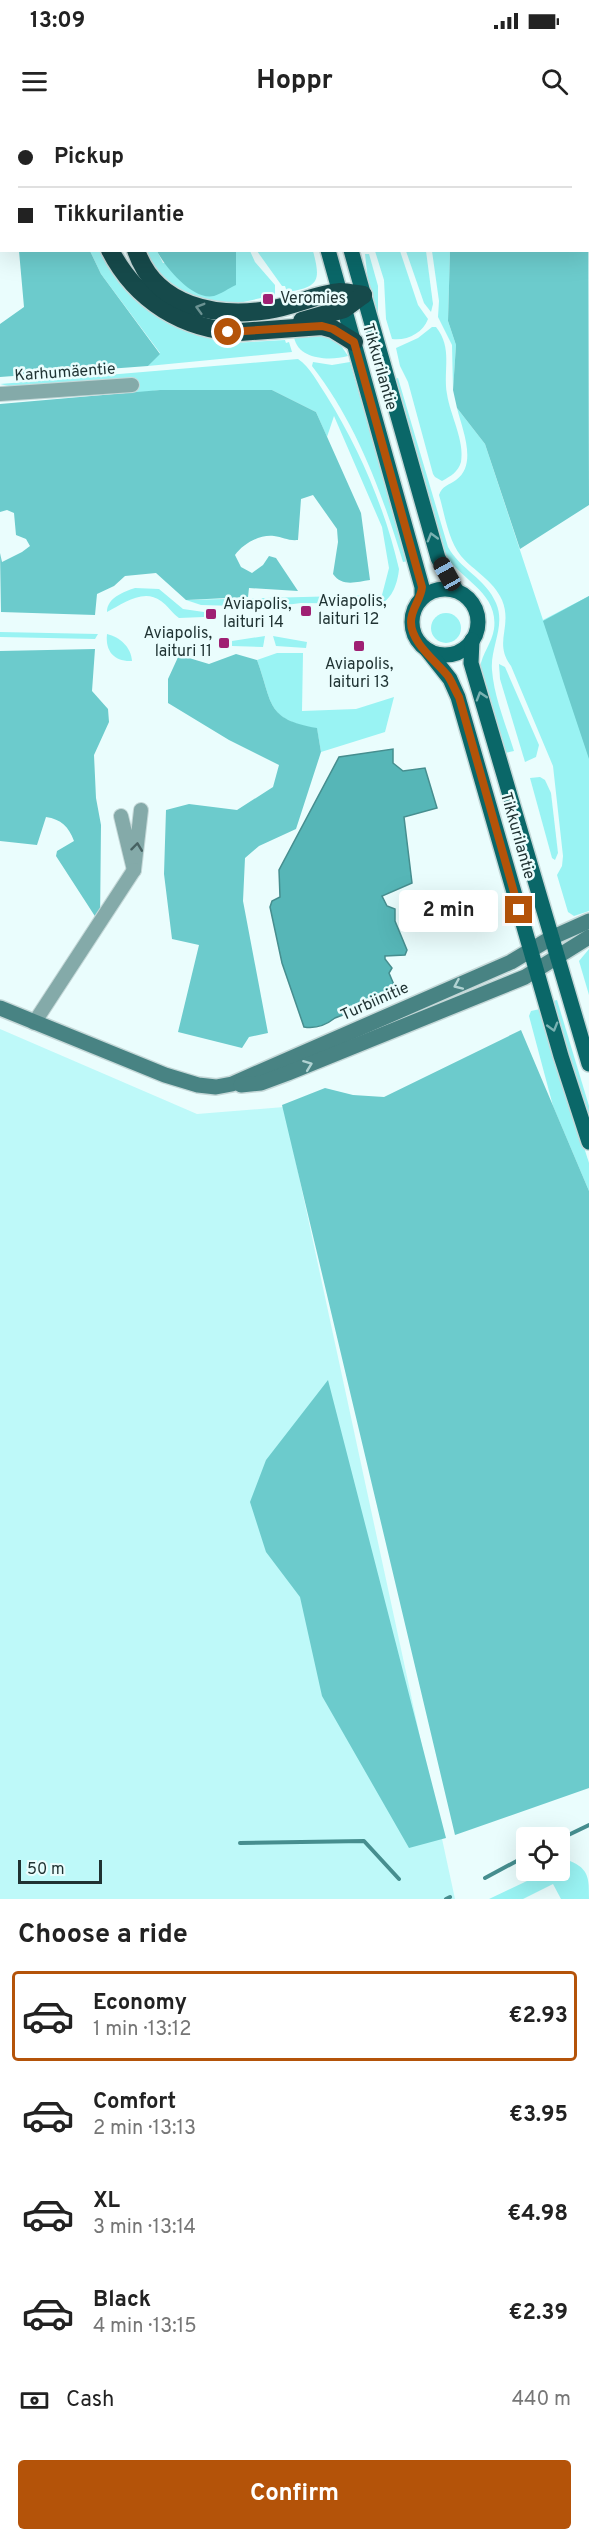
<!DOCTYPE html>
<meta charset="utf-8">
<style>
:root{--surface:#fff;--page:#f2f2f2;--text:#222;--muted:#767676;--line:#e0e0e0;--accent:#b45309}
body{margin:0;font-family:Overpass,sans-serif;background:var(--page);color:var(--text);height:100vh;display:flex;flex-direction:column;font-size:22px;white-space:nowrap}
*{box-sizing:border-box;margin:0}
p{font-size:20px;color:var(--muted)}
.icon{flex:none;width:33px;height:33px;fill:none;stroke:currentColor;stroke-width:2;stroke-linecap:round;stroke-linejoin:round}
.map{position:relative;height:1779px;overflow:hidden}
.side{display:flex;flex-direction:column;background:var(--surface);flex:1}
.side>*{flex:none}
.banner{position:absolute;left:0px;top:0px;width:590px;height:132px;box-shadow:0 6px 24px #0002;display:grid;align-content:center;height:132px;padding:0 18px;background:var(--surface)}
.controls{position:absolute;left:516px;top:1707px;display:grid;gap:12px}
.controls a{display:grid;place-items:center;width:54px;height:54px;border-radius:6px;background:var(--surface);box-shadow:0 6px 24px #0002;font-size:30px}
.scale{position:absolute;left:18px;bottom:15px;width:84px;box-sizing:border-box;padding-left:6px;border:3px solid #1f3232;border-top:0;font-size:16px;line-height:21px;white-space:nowrap;color:#1f3232;-webkit-text-stroke:4px #eafdfd;paint-order:stroke}
.end{position:absolute;width:27px;height:27px;margin:-14px;border:8px solid #b45309;background:#fff;box-shadow:0 0 0 3px #fff}
.from{border-radius:50%}
.bubble{position:absolute;height:42px;border-radius:6px;background:var(--surface);box-shadow:0 6px 24px #0002;font-size:20px;font-weight:700;line-height:42px;text-align:center}
.car{position:absolute;width:18px;height:36px;margin:-18px -9px;border-radius:8px;box-shadow:0 0 4px 2px #0007;background:linear-gradient(#222 24%,#8ab4d8 0 40%,#222 0 76%,#8ab4d8 0 86%,#222 0)}
.banner b{display:flex;align-items:center;gap:21px;height:57px;font-size:22px}
.banner b+b{border-top:2px solid var(--line)}
.banner i{width:15px;height:15px;background:var(--text)}
ul{padding:0;list-style:none}
li{display:flex;align-items:center;gap:18px;height:90px;margin:0 12px 9px;padding:0 6px;border:3px solid transparent;border-radius:6px}
li div{flex:1}
li b{display:block;font-size:22px}
li em{font-style:normal;font-weight:700}
li.selected{border-color:var(--accent)}
li>.icon{width:54px;height:54px;stroke-width:1.5}
h2{padding:0 18px;font-size:27px;line-height:72px}
.pay{display:flex;align-items:center;gap:15px;height:66px;padding:0 18px;font-size:22px}
.pay p{margin-inline-start:auto}
.primary-button{display:flex;gap:12px;margin-top:auto;padding:12px 18px}
.primary-button a{flex:1;height:69px;border-radius:6px;background:var(--accent);color:#fff;font-size:24px;font-weight:700;line-height:69px;text-align:center}
.status{display:flex;justify-content:space-between;align-items:center;height:42px;padding:0 30px;background:var(--surface);direction:ltr}
.status svg{height:16px;fill:currentColor}
header{display:flex;justify-content:space-between;align-items:center;height:78px;padding:0 18px;background:var(--surface);font-size:27px;font-weight:700}
.map>svg:first-child{display:block}
.built{fill:#bef9f9}
.green{fill:#99f3f3}
.forest{fill:#6ccbcc}
.water{fill:#56b6b7;stroke:#468e8f;stroke-width:1.5}
.lines{fill:none;stroke-linecap:round;stroke-linejoin:round}
.stream{stroke:#468e8f;stroke-width:4}
.street-casing{stroke:#c5d8d8;stroke-width:16}
.secondary-casing{stroke:#c5d8d8;stroke-width:18}
.primary-casing{stroke:#c5d8d8;stroke-width:18}
.highway-casing{stroke:#c5d8d8;stroke-width:21}
.street{stroke:#84aaa9;stroke-width:14}
.secondary{stroke:#488383;stroke-width:15}
.primary{stroke:#0a6768;stroke-width:15}
.highway{stroke:#164a4b;stroke-width:18}
.oneway{stroke:#6b9292}
.oneway2{stroke:#7ab2b2}
.oneway3{stroke:#476262}
.oneway4{stroke:#b1d2d2}
.route{stroke:#b45309;stroke-width:8}
.poi-dot{fill:#9f2073;stroke:#eafdfd;stroke-width:2}
.labels{text-anchor:middle;dominant-baseline:central;stroke-width:5;stroke-linejoin:round;paint-order:stroke}
.poi-label{font-size:16px;fill:#1f3232;stroke:#eafdfd;text-anchor:start}
.street-label{font-size:16px;fill:#1f3232;stroke:#eafdfd}
</style>
<div class="status"><b>13:09</b><svg viewBox="0 0 49 12"><path d="M0 12V9h3v3zM5 12V6h3v6zM10 12V3h3v9zM15 12V0h3v12zM26 1h20v11H26zM47 4h2v5h-2z"/></svg></div>
<header><svg class="icon" aria-label="menu" viewBox="0 0 24 24"><path d="M4 6h16M4 12h16M4 18h16"/></svg>Hoppr<svg class="icon" aria-label="search" viewBox="0 0 24 24"><circle cx="10" cy="10" r="6"/><path d="M15 15l6 6"/></svg></header>
<div class="map">
<svg width="589" height="1779" viewBox="0 0 589 1779">
<rect width="100%" height="100%" fill="#eafdfd"/>
<path class="built" d="M0 909 197 994 284 987 455 1779H0Z"/>
<g class="green">
<path d="M334 0H567L334 2Z"/>
<path d="M90 131H104L156 195 172 204 214 220 232 223 285 220 286 223 289 222 292 232 148 246 160 233 101 154Z"/>
<path d="M144 131H157L163 143 235 138 236 131H250L255 142 275 165V175L225 186 208 185 162 161Z"/>
<path d="M257 131H313C321 161 319 167 287 172L285 166H282Z"/>
<path d="M375 131H400L418 185 428 199C423 213 407 221 392 219L386 199 384 160Z"/>
<path d="M406 131H426L433 184 431 192 424 183Z"/>
<path d="M432 131H450L448 201 456 225 453 270 452 225 438 197 439 181Z"/>
<path d="M365 134H369L378 166V203L369 170Z"/>
<path d="M432 207H436C453 228 443 250 447 274 450 295 465 321 461 342 458 352 451 356 442 361L435 357 433 354 408 262 400 246 396 228 418 218Z"/>
<path d="M322 214 340 224 348 236C330 241 298 240 294 217Z"/>
<path d="M298 239C310 247 318 263 326 275 359 328 385 388 399 449 398 461 393 479 380 484L301 483 271 487 201 485 186 480 382 475 389 448 382 407 334 296 327 317 316 292 272 270H160L131 274V259L13 267 0 264Z"/>
<path d="M313 242 332 245 350 242 408 441 403 442C382 373 357 304 312 246Z"/>
<path d="M398 258 448 427C460 449 486 459 496 483 506 506 490 527 492 550 494 577 506 605 514 631L505 633 480 548C482 533 492 523 494 509 499 472 460 460 445 434L394 259Z"/>
<path d="M457 288 485 324 543 500 589 476V791L574 796 568 792 557 755 562 746 563 736 553 646 511 546C493 522 513 507 502 480 493 460 474 451 461 436 448 420 445 395 439 375 442 366 449 365 456 360 478 344 462 309 457 288Z"/>
<path d="M135 468 159 469 183 489 204 492V497L179 498C172 493 168 486 161 481 143 468 123 484 107 492 107 478 123 472 135 468Z"/>
<circle cx="446" cy="508" r="15"/>
<path d="M0 512 98 514 95 519 0 517Z"/>
<path d="M107 514C120 517 131 527 132 541 115 542 105 532 107 514Z"/>
<path d="M265 516 263 527 232 526V521Z"/>
<path d="M273 516 307 522 306 528 276 526Z"/>
<path d="M277 533H303L302 591 356 589 394 577 385 612 321 632 317 609C265 599 273 583 257 540Z"/>
<path d="M499 544 505 547 539 625 536 637 525 642 500 559Z"/>
<path d="M540 657 545 660 551 673 558 733 555 740 552 738 530 658Z"/>
<path d="M589 829V875L579 841Z"/>
<path d="M557 880 589 986V1002L553 881Z"/>
<path d="M540 889 589 1043V1071L553 986 529 896 531 891Z"/>
<path d="M570 1741C589 1749 589 1758 589 1779H561L553 1764 523 1779H489L548 1751 560 1750V1745Z"/>
</g>
<g class="forest">
<path d="M588 20 589 385 520 429 485 324 457 288 453 270 456 225 448 201 450 131 588 130Z"/>
<path d="M19 131H90L101 154 160 234 148 246 0 257V204L24 187Z"/>
<path d="M157 131H236V165C229 168 221 174 214 176 193 181 165 147 157 131Z"/>
<path d="M160 270H272L316 292 361 393 370 460C356 462 342 467 333 454L338 422 337 409 313 375 301 379 298 420C288 421 283 417 274 416 260 414 243 424 235 435L241 447 252 453 263 445 269 436 276 438 298 471 249 468 248 477 186 480 156 453 125 456 114 466 97 474 95 495 1 492 0 433 2 442 22 432 30 426 26 419 16 415 14 393 7 390 0 392V284Z"/>
<path d="M589 476V639L543 501Z"/>
<path d="M95 529 92 571 108 589 109 602 94 635 96 678 101 705 100 804 56 736 57 731 74 721C69 707 61 699 46 697L37 725 0 721V531Z"/>
<path d="M236 534 257 540C273 583 265 599 317 608L321 632 296 709 259 726 245 738 243 781 268 913 249 917 242 928 178 912 199 825 172 819 164 754 166 690 189 684 237 690 273 667 279 645 229 620 168 583V559L179 535 209 544Z"/>
<path d="M521 910 589 1071V1668L455 1715 282 985 325 968 353 975 384 977Z"/>
<path d="M328 1260 446 1718 409 1728 322 1576 300 1477 266 1432 250 1382 266 1340Z"/>
</g>
<path class="water" d="M393 629V643L403 651 425 648 437 688 404 697 412 763 382 776 387 786 395 789V801L407 830 405 835 385 836V839L392 848 389 853 395 867 385 879 335 898C326 905 315 909 304 907L282 843 270 787 272 781 280 777 279 750 339 637Z"/>
<g class="lines">
<g class="stream">
<path d="M560 1719 589 1705"/>
<path d="M240 1723 364 1721 399 1759"/>
<path d="M485 1758 526 1736"/>
<path d="M446 1779 450 1777"/>
</g>
<defs>
<g id="street">
<path d="M0 274 132 265"/>
<path d="M121 696 134 750 141 690"/>
<path d="M34 903 134 750"/>
</g>
<g id="secondary">
<path d="M0 888 165 955 198 965 216 967 232 964 511 842 551 818 589 801"/>
<path d="M241 965 261 963 288 953 525 857 589 817"/>
</g>
<g id="primary">
<path d="M295 0V2"/>
<path d="M317 0V2"/>
<path d="M328 130 422 467V477"/>
<path d="M351 130 438 438 456 470"/>
<circle cx="445" cy="502" r="33"/>
<path d="M472 520 471 543 589 944"/>
<path d="M427 530 450 559 458 577 561 936 589 1022"/>
</g>
<g id="highway">
<path d="M246 2 252 0"/>
<path d="M0 18 2 19"/>
<path d="M110 130C136 181 184 210 240 212L322 206 333 209 354 222"/>
<path d="M136 130C155 187 217 198 268 190 292 187 316 174 340 172 347 172 356 174 363 175"/>
<path d="M302 201 344 189 363 175"/>
</g>
</defs>
<use href="#street" class="street-casing"/>
<use href="#secondary" class="secondary-casing"/>
<use href="#primary" class="primary-casing"/>
<use href="#highway" class="highway-casing"/>
<use href="#street" class="street"/>
<use href="#secondary" class="secondary"/>
<use href="#primary" class="primary"/>
<use href="#highway" class="highway"/>
</g>
<defs><path id="oneway-chevron" d="M-2-3.5L2.5 0L-2 3.5" fill="none" stroke-width="1.6" stroke-linecap="round" stroke-linejoin="round" transform="scale(1.5)"/></defs>
<use class="oneway" href="#oneway-chevron" transform="translate(200 188) rotate(-164)"/>
<g class="oneway2">
<use href="#oneway-chevron" transform="translate(432 417) rotate(-106)"/>
<use href="#oneway-chevron" transform="translate(481 576) rotate(-107)"/>
<use href="#oneway-chevron" transform="translate(553 907) rotate(74)"/>
</g>
<use class="oneway3" href="#oneway-chevron" transform="translate(137 727) rotate(-83)"/>
<g class="oneway4">
<use href="#oneway-chevron" transform="translate(458 865) rotate(156)"/>
<use href="#oneway-chevron" transform="translate(308 945) rotate(-21)"/>
</g>
<g class="lines">
<path class="route" d="M228 212 322 206 333 209 354 222 422 467C421 480 411 488 411 502 411 523 436 541 448 556 452 562 455 570 459 577L519 790"/>
</g>
<g class="poi-dot">
<rect x="262" y="173" width="12" height="12" rx="3"/>
<rect x="300" y="485" width="12" height="12" rx="3"/>
<rect x="205" y="488" width="12" height="12" rx="3"/>
<rect x="218" y="517" width="12" height="12" rx="3"/>
<rect x="353" y="520" width="12" height="12" rx="3"/>
</g>
<g class="labels">
<g class="poi-label">
<text x="280" y="179">Veromies</text>
<text x="318" y="482">Aviapolis,<tspan x="318" dy="18">laituri 12</tspan></text>
<text x="223" y="485">Aviapolis,<tspan x="223" dy="18">laituri 14</tspan></text>
<text x="212" y="514" text-anchor="end">Aviapolis,<tspan x="212" dy="18">laituri 11</tspan></text>
<text x="359" y="545" text-anchor="middle">Aviapolis,<tspan x="359" dy="18">laituri 13</tspan></text>
</g>
<g class="street-label">
<text transform="translate(379 247) rotate(74)">Tikkurilantie</text>
<text transform="translate(65 253) rotate(-4)">Karhumäentie</text>
<text transform="translate(517 716) rotate(74)">Tikkurilantie</text>
<text transform="translate(375 882) rotate(-24)">Turbiinitie</text>
</g>
</g>
</svg>
<div class="controls">
<a><svg class="icon" aria-label="locate" viewBox="0 0 24 24"><circle cx="12" cy="12" r="6"/><path d="M12 2v4M12 18v4M2 12h4M18 12h4"/></svg></a>
</div>
<div class="scale">50 m</div>
<i class="end from" style="left:228px;top:212px"></i>
<i class="end" style="left:519px;top:790px"></i>
<div class="bubble" style="left:399px;top:770px;width:99px">2 min</div>
<i class="car" style="left:447px;top:454px;rotate:331deg"></i>
<div class="banner">
<b><i class="from"></i>Pickup</b>
<b><i></i>Tikkurilantie</b>
</div>
</div>
<section class="side">
<h2>Choose a ride</h2>
<ul>
<li class="selected"><svg class="icon" aria-label="car" viewBox="0 0 24 24"><path d="M5 17H2v-5l4-1 3-4h7l3 4 3 1v5h-3M9 17h6M6 11h13"/><circle cx="7" cy="17" r="2"/><circle cx="17" cy="17" r="2"/></svg><div><b>Economy</b><p>1 min · 13:12</p></div><em>€2.93</em></li>
<li><svg class="icon" aria-label="car" viewBox="0 0 24 24"><path d="M5 17H2v-5l4-1 3-4h7l3 4 3 1v5h-3M9 17h6M6 11h13"/><circle cx="7" cy="17" r="2"/><circle cx="17" cy="17" r="2"/></svg><div><b>Comfort</b><p>2 min · 13:13</p></div><em>€3.95</em></li>
<li><svg class="icon" aria-label="car" viewBox="0 0 24 24"><path d="M5 17H2v-5l4-1 3-4h7l3 4 3 1v5h-3M9 17h6M6 11h13"/><circle cx="7" cy="17" r="2"/><circle cx="17" cy="17" r="2"/></svg><div><b>XL</b><p>3 min · 13:14</p></div><em>€4.98</em></li>
<li><svg class="icon" aria-label="car" viewBox="0 0 24 24"><path d="M5 17H2v-5l4-1 3-4h7l3 4 3 1v5h-3M9 17h6M6 11h13"/><circle cx="7" cy="17" r="2"/><circle cx="17" cy="17" r="2"/></svg><div><b>Black</b><p>4 min · 13:15</p></div><em>€2.39</em></li>
</ul>
<div class="pay"><svg class="icon" aria-label="cash" viewBox="0 0 24 24"><path d="M3 7h18v10H3z"/><circle cx="12" cy="12" r="2"/></svg>Cash<p>440 m</p></div>
<div class="primary-button"><a>Confirm</a></div>
</section>
